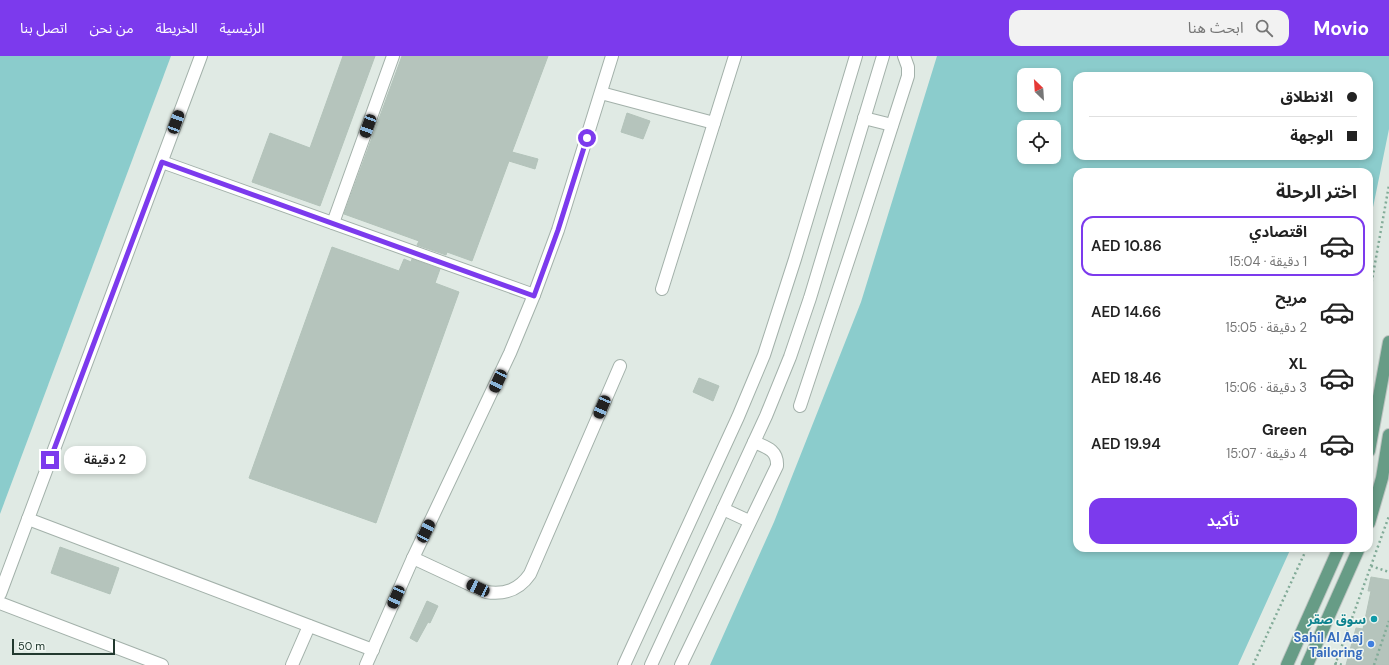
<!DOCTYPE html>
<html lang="ar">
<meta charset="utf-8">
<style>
:root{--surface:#fff;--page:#f2f2f2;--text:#222;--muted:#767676;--line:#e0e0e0;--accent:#7c3aed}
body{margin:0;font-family:"DM Sans","Noto Sans Arabic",sans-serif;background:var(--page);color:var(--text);direction:rtl;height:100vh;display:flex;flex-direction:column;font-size:15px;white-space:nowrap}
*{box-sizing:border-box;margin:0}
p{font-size:13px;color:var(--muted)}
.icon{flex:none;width:22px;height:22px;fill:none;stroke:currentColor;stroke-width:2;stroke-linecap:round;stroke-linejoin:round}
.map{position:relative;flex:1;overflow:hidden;direction:ltr}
.side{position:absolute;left:1073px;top:112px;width:300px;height:384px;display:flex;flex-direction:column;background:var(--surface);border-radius:12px;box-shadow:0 2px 6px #0003;direction:rtl}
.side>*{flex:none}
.guide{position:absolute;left:1073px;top:16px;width:300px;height:88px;border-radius:12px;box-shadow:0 2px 6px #0003;direction:rtl;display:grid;align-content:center;height:88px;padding:0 16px;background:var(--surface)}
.needle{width:26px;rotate:335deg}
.buttons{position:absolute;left:1017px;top:12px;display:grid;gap:8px}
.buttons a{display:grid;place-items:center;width:44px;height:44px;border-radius:8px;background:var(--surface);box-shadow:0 2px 6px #0003;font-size:20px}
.scale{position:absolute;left:12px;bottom:10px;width:103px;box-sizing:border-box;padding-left:4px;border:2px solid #22392f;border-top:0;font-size:11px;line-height:14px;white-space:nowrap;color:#22392f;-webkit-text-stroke:3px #f0f7f2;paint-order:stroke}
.end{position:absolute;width:18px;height:18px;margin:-9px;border:5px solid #7c3aed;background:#fff;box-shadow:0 0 0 2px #fff}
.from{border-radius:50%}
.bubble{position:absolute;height:28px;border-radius:12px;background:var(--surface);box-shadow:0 2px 6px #0003;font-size:13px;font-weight:600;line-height:28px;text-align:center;direction:rtl}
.car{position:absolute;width:12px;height:24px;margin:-12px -6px;border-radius:5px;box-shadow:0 0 3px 1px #0007;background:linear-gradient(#222 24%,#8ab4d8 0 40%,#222 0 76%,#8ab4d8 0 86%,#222 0)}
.guide b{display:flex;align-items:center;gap:14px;height:38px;font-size:15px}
.guide b+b{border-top:1px solid var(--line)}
.guide i{width:10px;height:10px;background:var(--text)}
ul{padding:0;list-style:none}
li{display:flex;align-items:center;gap:12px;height:60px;margin:0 8px 6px;padding:0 8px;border:2px solid transparent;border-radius:12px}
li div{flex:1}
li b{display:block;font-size:15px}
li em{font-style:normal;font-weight:600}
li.on{border-color:var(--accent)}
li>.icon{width:36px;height:36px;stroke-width:1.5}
h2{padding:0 16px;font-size:18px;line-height:48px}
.action{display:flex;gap:8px;margin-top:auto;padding:8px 16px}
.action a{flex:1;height:46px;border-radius:12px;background:var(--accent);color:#fff;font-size:16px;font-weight:600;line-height:46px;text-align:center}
header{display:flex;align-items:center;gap:24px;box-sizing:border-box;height:56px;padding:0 20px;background:var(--accent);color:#fff}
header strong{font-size:19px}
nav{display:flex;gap:22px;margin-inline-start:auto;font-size:14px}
.search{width:280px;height:36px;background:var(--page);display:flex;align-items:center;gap:10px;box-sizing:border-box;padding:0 14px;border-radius:12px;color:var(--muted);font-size:15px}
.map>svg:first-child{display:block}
.water{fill:#8bcccc;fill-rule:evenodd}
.building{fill:#b5c4bc;stroke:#b3c3ba}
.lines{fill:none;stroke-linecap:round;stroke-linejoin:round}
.minor-casing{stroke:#a3b1aa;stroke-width:14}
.major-casing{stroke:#bdc4c1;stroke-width:14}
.path{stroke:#82ab98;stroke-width:2.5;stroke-dasharray:2 3;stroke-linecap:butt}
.minor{stroke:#fff;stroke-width:12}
.major{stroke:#679c86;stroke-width:12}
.route{stroke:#7c3aed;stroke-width:5}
.culture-dot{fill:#0f9aa8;stroke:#f0f7f2;stroke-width:1.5}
.shop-dot{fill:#3f7fe0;stroke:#f0f7f2;stroke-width:1.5}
.labels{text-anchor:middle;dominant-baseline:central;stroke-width:3;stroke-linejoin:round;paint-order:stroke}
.culture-label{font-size:13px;font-weight:bold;fill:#0d838f;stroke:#f0f7f2;text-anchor:end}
.shop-label{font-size:13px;font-weight:bold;fill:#366cbe;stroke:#f0f7f2;text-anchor:end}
</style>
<header>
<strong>Movio</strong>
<div class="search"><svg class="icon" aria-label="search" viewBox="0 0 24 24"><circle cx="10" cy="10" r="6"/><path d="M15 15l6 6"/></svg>ابحث هنا</div>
<nav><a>الرئيسية</a><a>الخريطة</a><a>من نحن</a><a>اتصل بنا</a></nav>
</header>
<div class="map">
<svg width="1389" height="609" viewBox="0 0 1389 609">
<rect width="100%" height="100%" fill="#e0eae4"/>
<g class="water">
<path d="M0 0H171L0 458Z"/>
<path d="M937 0H1389V73L1369 171V116H1077V492H1291L1238 609H710L774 466 861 246ZM1024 19H1054V49H1024ZM1077 20H1369V100H1077ZM1024 71H1054V101H1024Z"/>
</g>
<g class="building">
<path d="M343 0H375L320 150 252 126 270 77 310 92Z"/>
<path d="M402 0H548L512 96 538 103 535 113 509 105 472 205 447 196 446 199 417 189 419 185 344 158Z"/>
<path d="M627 57 650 65 643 83 621 76Z"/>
<path d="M332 191 399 215 404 203 411 206 412 203 440 213 435 227 459 236 376 467 249 422Z"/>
<path d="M699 322 719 330 713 345 693 336Z"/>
<path d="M60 491 119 512 110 538 51 517Z"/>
<path d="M1371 521 1389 524V609H1346L1356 572 1363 573 1371 535H1368Z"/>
<path d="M427 545 438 550 430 567 428 566 417 586 410 582Z"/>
</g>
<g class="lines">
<defs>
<g id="minor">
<path d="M601 37 714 67"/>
<path d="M864 62 892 69"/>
<path d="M162 106 534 239"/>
<path d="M333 167 393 0"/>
<path d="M662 233 735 0"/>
<path d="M800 350 862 163 908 20V11L904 0"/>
<path d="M723 453 749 465"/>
<path d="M28 463 373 594"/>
<path d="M413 502 486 536C505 539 519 534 530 518L620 310"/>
<path d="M0 538 201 0"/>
<path d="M0 547 162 609"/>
<path d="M292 609 309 570"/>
<path d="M366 609 413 502 510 297 534 239 558 174 612 0"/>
<path d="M624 609 738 361 764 299 795 203 856 0"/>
<path d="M651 609 766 360 790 301 810 242 883 0"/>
<path d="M681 609 777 410C778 394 766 391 754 386"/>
</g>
<g id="major">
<path d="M1369 395 1389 286"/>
<path d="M1369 467 1382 422 1389 379"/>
<path d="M1287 609 1339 492"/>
<path d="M1307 609 1359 492"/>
</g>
</defs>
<use href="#minor" class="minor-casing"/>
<use href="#major" class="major-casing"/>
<g class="path">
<path d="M1369 241 1389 129"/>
<path d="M1371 510 1389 516"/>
<path d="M1335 607 1343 609"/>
<path d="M1253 609 1307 492"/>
<path d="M1335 609 1389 460"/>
<path d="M1374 609 1389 565"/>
</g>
<use href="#minor" class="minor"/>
<use href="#major" class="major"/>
</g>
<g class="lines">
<path class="route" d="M50 404 162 106 534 240 558 174 587 82"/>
</g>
<circle class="culture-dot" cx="1374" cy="563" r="4"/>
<circle class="shop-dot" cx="1371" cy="588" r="4"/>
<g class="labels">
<g class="culture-label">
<text x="1366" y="563">سوق صقر</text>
</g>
<g class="shop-label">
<text x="1363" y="581">Sahil Al Aaj<tspan x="1363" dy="15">Tailoring</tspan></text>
</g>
</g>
</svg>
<div class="buttons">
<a><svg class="needle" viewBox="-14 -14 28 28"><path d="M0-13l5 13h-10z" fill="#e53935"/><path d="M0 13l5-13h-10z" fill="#767676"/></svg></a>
<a><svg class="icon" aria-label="locate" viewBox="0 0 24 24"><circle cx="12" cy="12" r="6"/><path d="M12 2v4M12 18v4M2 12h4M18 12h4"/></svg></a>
</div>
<div class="scale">50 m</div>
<i class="end from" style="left:587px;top:82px"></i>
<i class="end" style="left:50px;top:404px"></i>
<div class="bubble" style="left:64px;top:390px;width:82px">2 دقيقة</div>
<i class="car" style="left:176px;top:66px;rotate:20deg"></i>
<i class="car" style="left:368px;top:70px;rotate:200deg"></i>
<i class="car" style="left:498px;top:325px;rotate:205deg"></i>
<i class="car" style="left:602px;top:351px;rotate:203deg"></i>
<i class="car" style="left:426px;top:475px;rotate:26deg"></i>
<i class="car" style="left:478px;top:532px;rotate:295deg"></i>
<i class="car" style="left:396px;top:541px;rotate:204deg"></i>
<div class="guide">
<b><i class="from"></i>الانطلاق</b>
<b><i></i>الوجهة</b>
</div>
<section class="side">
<h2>اختر الرحلة</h2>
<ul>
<li class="on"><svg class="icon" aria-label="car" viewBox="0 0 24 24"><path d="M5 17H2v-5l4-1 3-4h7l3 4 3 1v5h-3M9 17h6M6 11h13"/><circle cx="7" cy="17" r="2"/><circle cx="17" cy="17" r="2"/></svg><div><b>اقتصادي</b><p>1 دقيقة · 15:04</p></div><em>AED 10.86</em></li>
<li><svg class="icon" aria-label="car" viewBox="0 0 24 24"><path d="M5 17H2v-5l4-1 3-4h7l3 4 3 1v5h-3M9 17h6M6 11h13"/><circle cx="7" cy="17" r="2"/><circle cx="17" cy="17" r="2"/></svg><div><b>مريح</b><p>2 دقيقة · 15:05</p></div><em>AED 14.66</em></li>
<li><svg class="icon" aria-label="car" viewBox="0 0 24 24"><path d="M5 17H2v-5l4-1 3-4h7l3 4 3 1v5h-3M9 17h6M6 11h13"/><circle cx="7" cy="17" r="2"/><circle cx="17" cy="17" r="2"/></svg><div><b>XL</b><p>3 دقيقة · 15:06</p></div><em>AED 18.46</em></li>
<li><svg class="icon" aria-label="car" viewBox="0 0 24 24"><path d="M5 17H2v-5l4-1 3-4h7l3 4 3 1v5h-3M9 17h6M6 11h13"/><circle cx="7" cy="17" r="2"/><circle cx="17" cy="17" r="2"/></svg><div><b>Green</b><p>4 دقيقة · 15:07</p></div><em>AED 19.94</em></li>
</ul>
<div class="action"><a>تأكيد</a></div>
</section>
</div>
